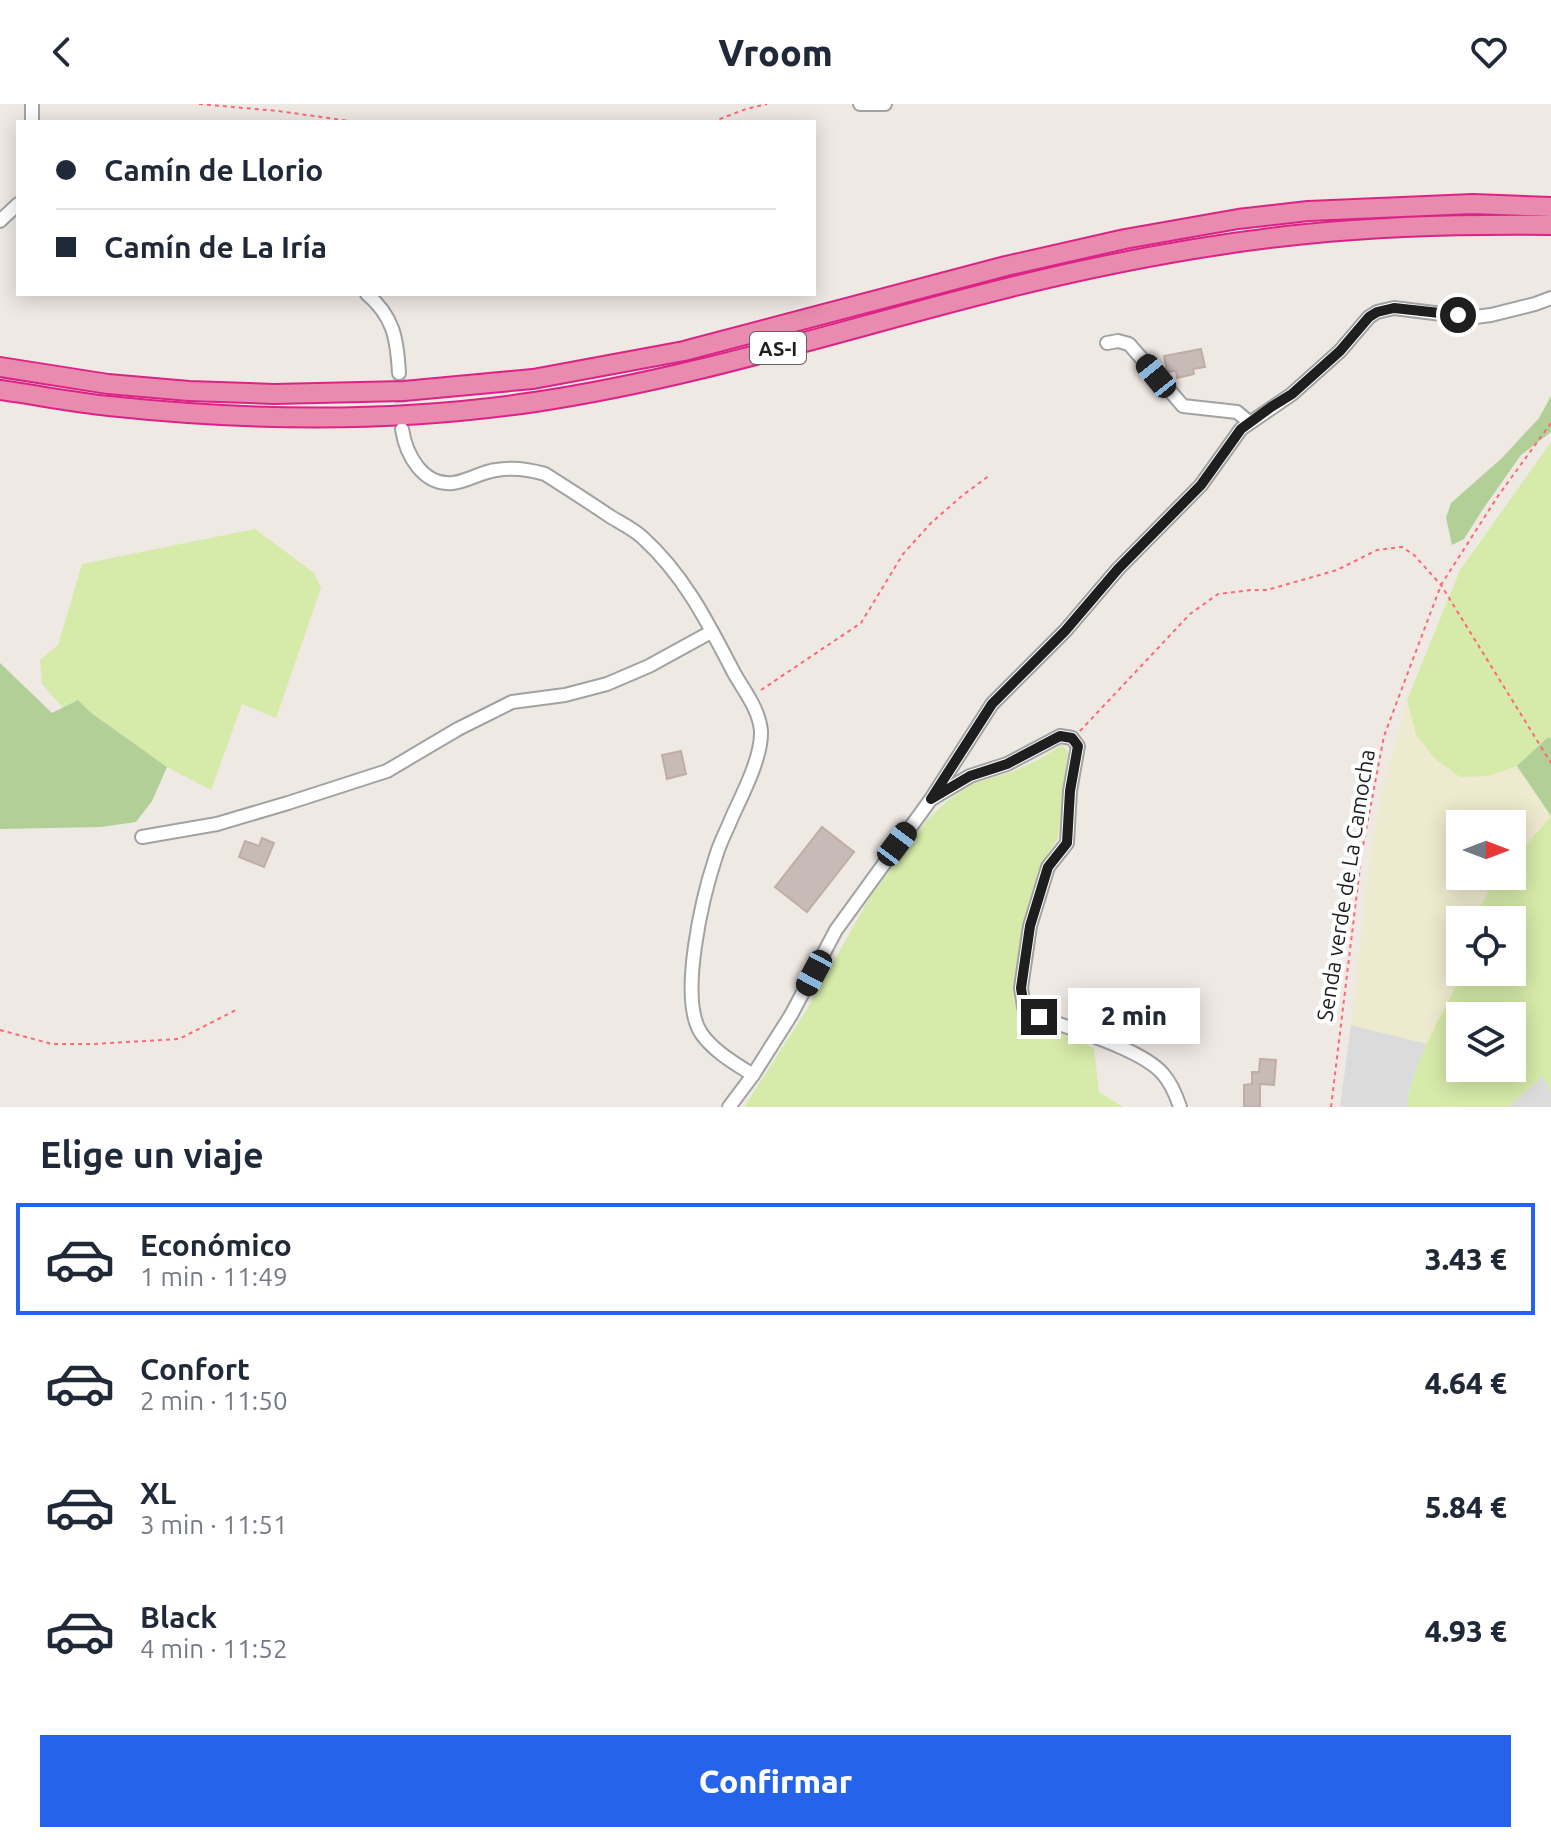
<!DOCTYPE html>
<html lang="es">
<meta charset="utf-8">
<style>
:root{--surface:#fff;--page:#f2f2f3;--text:#1f2937;--muted:#747a83;--line:#e0e1e3;--accent:#2563eb}
body{margin:0;font-family:Ubuntu,sans-serif;background:var(--page);color:var(--text);height:100vh;display:flex;flex-direction:column;font-size:30px;white-space:nowrap}
*{box-sizing:border-box;margin:0}
p{font-size:26px;color:var(--muted)}
.icon{flex:none;width:44px;height:44px;fill:none;stroke:currentColor;stroke-width:2;stroke-linecap:round;stroke-linejoin:round}
.map{position:relative;height:1003px;overflow:hidden}
.sheet{display:flex;flex-direction:column;background:var(--surface);flex:1}
.sheet>*{flex:none}
.top-card{position:absolute;left:16px;top:16px;width:800px;height:176px;border-radius:0px;box-shadow:0 4px 20px #0003;display:grid;align-content:center;height:176px;padding:0 40px;background:var(--surface)}
.needle{width:52px;rotate:90deg}
.fabs{position:absolute;left:1446px;top:706px;display:grid;gap:16px}
.fabs a{display:grid;place-items:center;width:80px;height:80px;border-radius:0px;background:var(--surface);box-shadow:0 4px 20px #0003;font-size:40px}
.end{position:absolute;width:36px;height:36px;margin:-18px;border:10px solid #1e1e1e;background:#fff;box-shadow:0 0 0 4px #fff}
.from{border-radius:50%}
.bubble{position:absolute;height:56px;border-radius:0px;background:var(--surface);box-shadow:0 4px 20px #0003;font-size:26px;font-weight:800;line-height:56px;text-align:center}
.car{position:absolute;width:24px;height:48px;margin:-24px -12px;border-radius:10px;box-shadow:0 0 6px 2px #0007;background:linear-gradient(#222 24%,#8ab4d8 0 40%,#222 0 76%,#8ab4d8 0 86%,#222 0)}
.top-card b{display:flex;align-items:center;gap:28px;height:76px;font-size:30px}
.top-card b+b{border-top:2px solid var(--line)}
.top-card i{width:20px;height:20px;background:var(--text)}
ul{padding:0;list-style:none}
li{display:flex;align-items:center;gap:24px;height:112px;margin:0 16px 12px;padding:0 24px;border:4px solid transparent;border-radius:0px}
li div{flex:1}
li b{display:block;font-size:30px}
li em{font-style:normal;font-weight:800}
li.selected{border-color:var(--accent)}
li>.icon{width:72px;height:72px;stroke-width:1.5}
h2{padding:0 40px;font-size:36px;line-height:96px}
.button{display:flex;gap:16px;margin-top:auto;padding:16px 40px}
.button a{flex:1;height:92px;border-radius:0px;background:var(--accent);color:#fff;font-size:32px;font-weight:800;line-height:92px;text-align:center}
header{display:flex;justify-content:space-between;align-items:center;height:104px;padding:0 40px;background:var(--surface);font-size:36px;font-weight:800}
.map>svg:first-child{display:block}
.residential{fill:#dcdbdb}
.farmland{fill:#eeeacf}
.grass{fill:#d6eaa9;fill-rule:evenodd}
.forest{fill:#b3cf98}
.building{fill:#c7bbb7;stroke:#c1ada6;stroke-width:2}
.lines{fill:none;stroke-linecap:round;stroke-linejoin:round}
.minor-tunnel{stroke:#c5c0bc;stroke-width:12;stroke-dasharray:12 6;stroke-linecap:butt}
.minor-casing{stroke:#a2a2a2;stroke-width:16}
.highway-casing{stroke:#dc2287;stroke-width:22}
.path{stroke:#fb6977;stroke-width:2;stroke-dasharray:4 4;stroke-linecap:butt}
.minor{stroke:#fff;stroke-width:12}
.highway{stroke:#e88bae;stroke-width:18}
.route{stroke:#1e1e1e;stroke-width:10}
.labels{text-anchor:middle;dominant-baseline:central;stroke-width:8;stroke-linejoin:round;paint-order:stroke}
.shield{fill:#fff;stroke:#626262;stroke-width:2}
.shield-label{font-size:20px;font-weight:bold;fill:#1e1e1e}
.street-label{font-size:22px;fill:#1e1e1e;stroke:#fff}
</style>
<header><svg class="icon" aria-label="back" viewBox="0 0 24 24"><path d="M15 5l-7 7 7 7"/></svg>Vroom<svg class="icon" aria-label="heart" viewBox="0 0 24 24"><path d="M12 20l-8-8c-3-5 5-10 8-4 3-6 11-1 8 4z"/></svg></header>
<div class="map">
<svg width="1551" height="1003" viewBox="0 0 1551 1003">
<rect width="100%" height="100%" fill="#efe9e4"/>
<g class="residential">
<path d="M1351 921 1428 940 1409 986 1407 1003H1340Z"/>
<path d="M1543 972 1551 987V1003H1508Z"/>
</g>
<path class="farmland" d="M1407 596 1416 630 1488 672 1517 662 1551 712 1512 757V720H1460V772H1498L1480 803 1477 816H1460V868H1463L1428 940 1351 921 1371 744 1382 687Z"/>
<g class="grass">
<path d="M1551 338V987L1543 972 1508 1003H1407C1411 961 1444 907 1463 868H1512V816H1477L1480 803 1497 773 1512 772V757L1551 712 1517 662 1488 672 1460 673 1434 654 1416 630 1407 596 1460 466ZM1460 912H1512V964H1460Z"/>
<path d="M255 425 314 469 321 484 276 614 242 600 211 686 167 663 90 608 78 596 63 604 42 580 40 556 58 541 82 460Z"/>
<path d="M1062 641 1068 648 1058 734 1041 761 1025 815 1014 896 1025 913 1094 944 1099 988 1123 1003H744L806 907 870 793 926 717 947 697 971 680 1011 668 1038 656Z"/>
</g>
<g class="forest">
<path d="M1551 292V328L1521 351 1483 405 1464 435 1452 441 1446 414 1451 399 1502 354 1539 314Z"/>
<path d="M0 559 52 609 78 596 90 608 167 663 152 697 136 718 101 723 0 725Z"/>
<path d="M1548 633 1551 635V712L1517 662Z"/>
</g>
<g class="building">
<path d="M1201 245 1205 263 1193 265 1194 270 1177 274 1176 267 1167 268 1164 252Z"/>
<path d="M681 647 686 670 667 675 662 651Z"/>
<path d="M822 723 854 748 807 808 775 783Z"/>
<path d="M262 734 274 739 264 763 239 753 245 737 259 742Z"/>
<path d="M1260 955 1276 956 1274 981 1260 980V1003H1244V981L1252 980V968H1259Z"/>
</g>
<g class="lines">
<path class="minor-tunnel" d="M399 269 402 318"/>
<defs>
<g id="minor">
<path d="M32 0V18"/>
<path d="M860 0H885"/>
<path d="M0 117 18 100"/>
<path d="M367 190C394 213 397 235 399 269"/>
<path d="M1107 239 1118 237 1129 240 1183 302 1237 308 1249 318"/>
<path d="M402 325C406 351 423 382 453 379 468 377 481 368 496 366 513 363 528 365 545 370 567 384 589 398 611 413 621 419 633 425 642 433 684 471 707 517 733 567 743 586 759 604 761 627 762 653 743 689 732 713 727 726 720 738 716 752 703 791 678 894 701 929 713 947 736 960 753 971"/>
<path d="M933 694 970 672 1007 660 1060 632 1072 634 1078 642 1070 687 1067 739 1048 763 1030 822 1021 884 1024 903 1039 913C1071 925 1142 945 1163 970 1171 979 1176 991 1180 1003"/>
<path d="M142 733 217 720 288 699 387 667 458 625 512 598 565 591 607 580 649 562 711 528"/>
<path d="M729 1003 753 971 791 911 836 826 931 695 992 600 1065 527 1118 465 1201 381 1241 325 1292 290 1340 247 1369 213 1377 208 1394 204 1442 210 1475 213 1491 211 1535 200 1551 194"/>
</g>
<g id="highway">
<path d="M0 263 108 280 189 287 274 290 404 287 533 275 684 247 1006 162 1125 135 1238 115 1308 107 1473 100 1551 103"/>
<path d="M0 286C36 291 73 298 109 302 250 317 395 319 535 298 697 274 853 222 1011 183 1108 159 1207 140 1306 130 1386 122 1471 120 1551 121"/>
</g>
</defs>
<use href="#minor" class="minor-casing"/>
<use href="#highway" class="highway-casing"/>
<g class="path">
<path d="M199 0 278 7 357 18"/>
<path d="M395 18H403"/>
<path d="M712 18 746 5 767 0"/>
<path d="M761 586 861 519 903 450 931 419 963 391 990 371"/>
<path d="M1080 627 1190 510 1218 490 1250 486H1267L1337 466 1377 446 1402 443 1414 451 1441 481 1551 659"/>
<path d="M0 926 52 940H93L179 935 238 905"/>
<path d="M1331 1003 1362 747 1384 632 1441 481 1498 392 1551 319"/>
</g>
<use href="#minor" class="minor"/>
<use href="#highway" class="highway"/>
</g>
<g class="lines">
<path class="route" d="M1039 913 1024 903 1021 884 1030 822 1048 763 1067 739 1070 687 1078 642 1072 634 1060 632 1007 660 970 672 931 695 992 600 1065 527 1118 465 1201 381 1241 325 1271 303 1292 290 1340 247 1369 213 1377 208 1394 204 1458 211"/>
</g>
<g class="labels">
<rect class="shield" x="750" y="228" width="56" height="32" rx="6"/>
<g class="shield-label">
<text x="778" y="244">AS-I</text>
</g>
<g class="street-label">
<text transform="translate(1345 781) rotate(-81)">Senda verde de La Camocha</text>
</g>
</g>
</svg>
<div class="fabs">
<a><svg class="needle" viewBox="-14 -14 28 28"><path d="M0-13l5 13h-10z" fill="#e53935"/><path d="M0 13l5-13h-10z" fill="#747a83"/></svg></a>
<a><svg class="icon" aria-label="locate" viewBox="0 0 24 24"><circle cx="12" cy="12" r="6"/><path d="M12 2v4M12 18v4M2 12h4M18 12h4"/></svg></a>
<a><svg class="icon" aria-label="layers" viewBox="0 0 24 24"><path d="M12 4l9 5-9 5-9-5zM3 14l9 5 9-5"/></svg></a>
</div>
<i class="end from" style="left:1458px;top:211px"></i>
<i class="end" style="left:1039px;top:913px"></i>
<div class="bubble" style="left:1068px;top:884px;width:132px">2 min</div>
<i class="car" style="left:1156px;top:272px;rotate:321deg"></i>
<i class="car" style="left:897px;top:740px;rotate:37deg"></i>
<i class="car" style="left:814px;top:869px;rotate:208deg"></i>
<div class="top-card">
<b><i class="from"></i>Camín de Llorio</b>
<b><i></i>Camín de La Iría</b>
</div>
</div>
<section class="sheet">
<h2>Elige un viaje</h2>
<ul>
<li class="selected"><svg class="icon" aria-label="car" viewBox="0 0 24 24"><path d="M5 17H2v-5l4-1 3-4h7l3 4 3 1v5h-3M9 17h6M6 11h13"/><circle cx="7" cy="17" r="2"/><circle cx="17" cy="17" r="2"/></svg><div><b>Económico</b><p>1 min · 11:49</p></div><em>3.43 €</em></li>
<li><svg class="icon" aria-label="car" viewBox="0 0 24 24"><path d="M5 17H2v-5l4-1 3-4h7l3 4 3 1v5h-3M9 17h6M6 11h13"/><circle cx="7" cy="17" r="2"/><circle cx="17" cy="17" r="2"/></svg><div><b>Confort</b><p>2 min · 11:50</p></div><em>4.64 €</em></li>
<li><svg class="icon" aria-label="car" viewBox="0 0 24 24"><path d="M5 17H2v-5l4-1 3-4h7l3 4 3 1v5h-3M9 17h6M6 11h13"/><circle cx="7" cy="17" r="2"/><circle cx="17" cy="17" r="2"/></svg><div><b>XL</b><p>3 min · 11:51</p></div><em>5.84 €</em></li>
<li><svg class="icon" aria-label="car" viewBox="0 0 24 24"><path d="M5 17H2v-5l4-1 3-4h7l3 4 3 1v5h-3M9 17h6M6 11h13"/><circle cx="7" cy="17" r="2"/><circle cx="17" cy="17" r="2"/></svg><div><b>Black</b><p>4 min · 11:52</p></div><em>4.93 €</em></li>
</ul>
<div class="button"><a>Confirmar</a></div>
</section>
